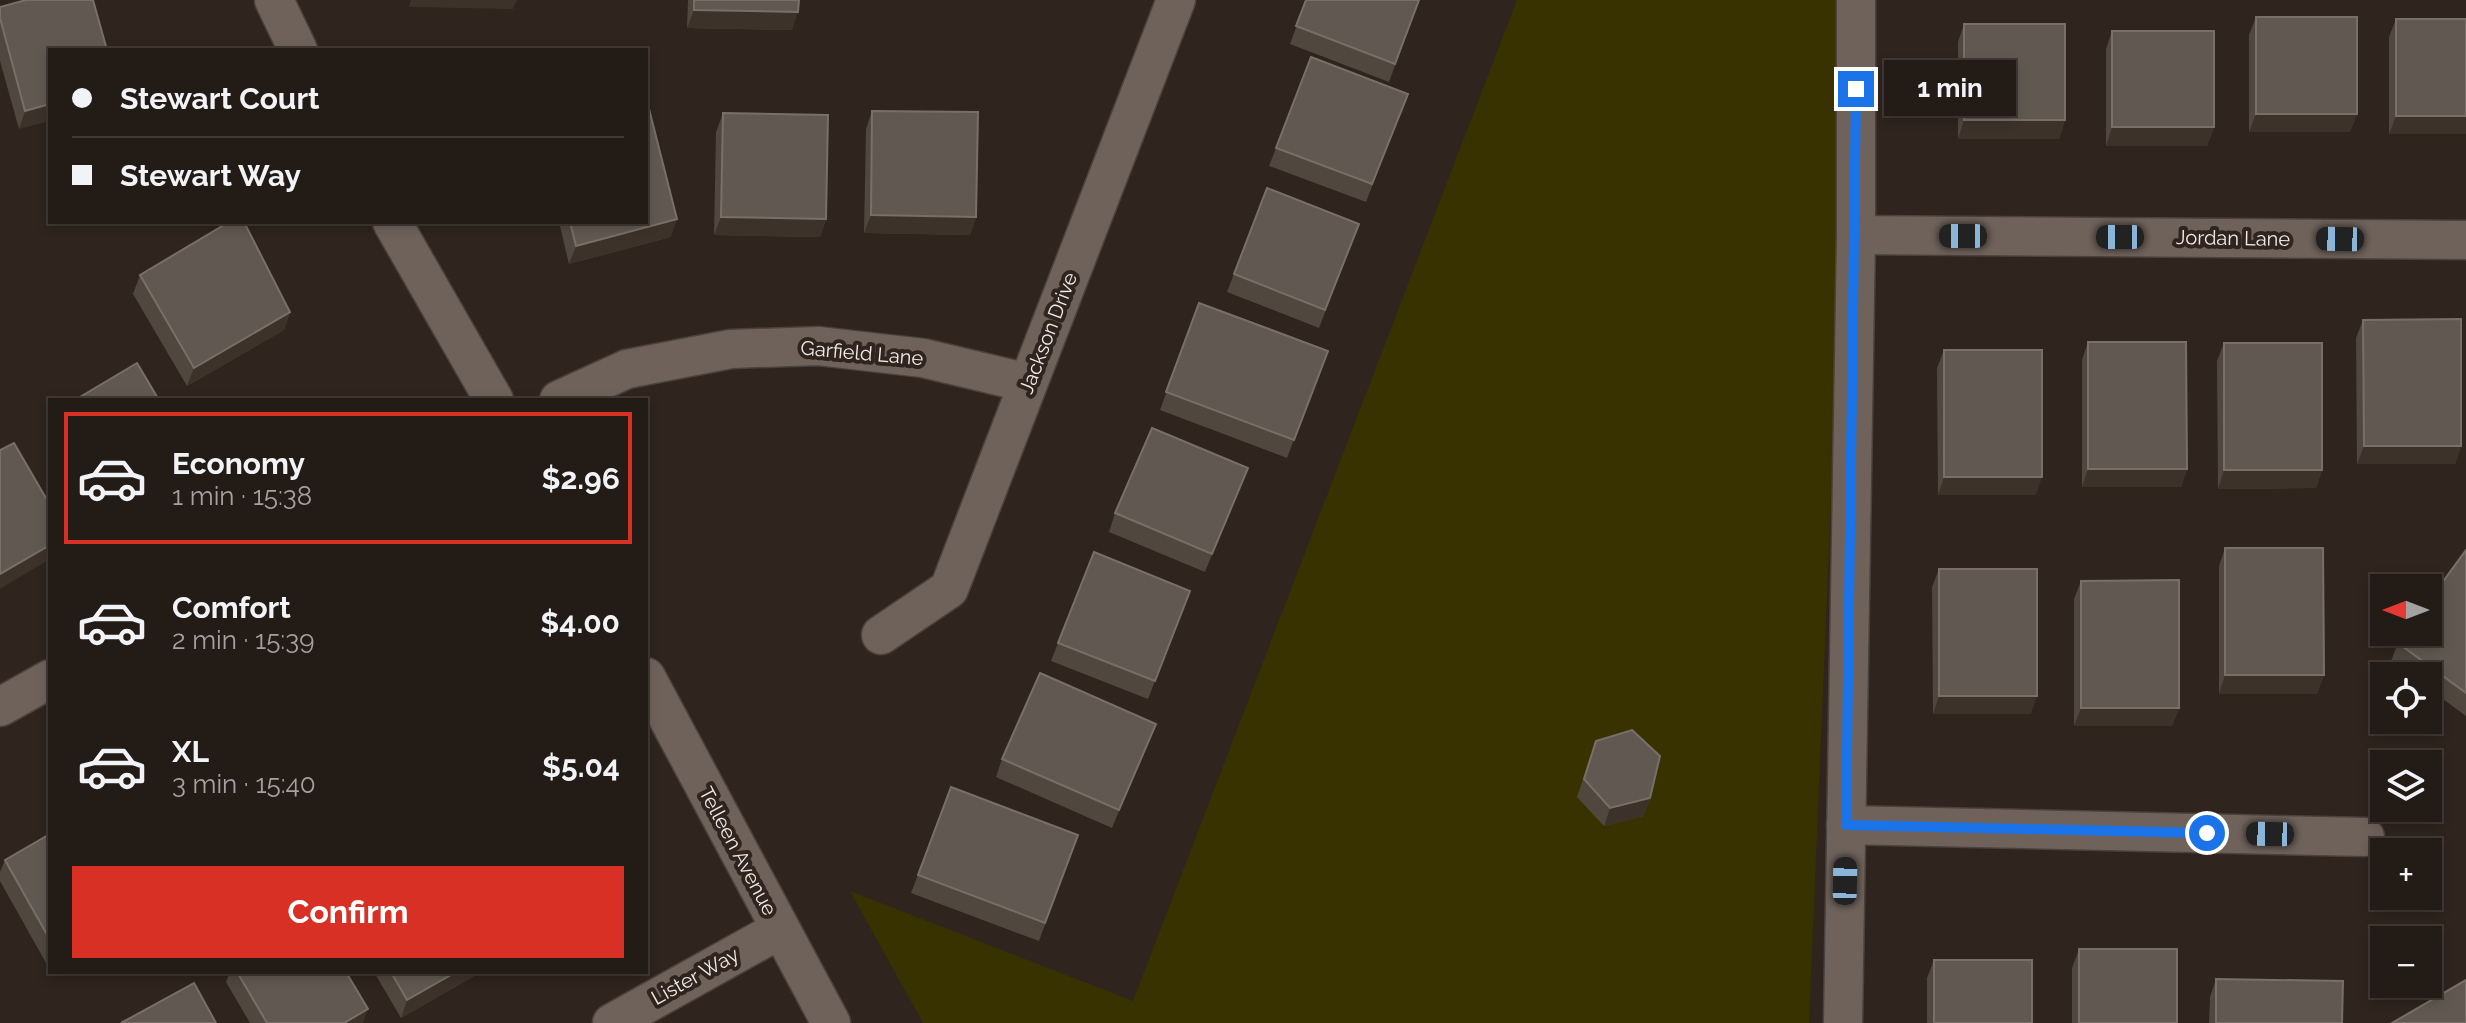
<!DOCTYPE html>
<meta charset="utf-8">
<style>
:root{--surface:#231b16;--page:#2f2823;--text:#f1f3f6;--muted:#a3a1a1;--line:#403935;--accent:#d93025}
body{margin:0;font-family:Raleway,sans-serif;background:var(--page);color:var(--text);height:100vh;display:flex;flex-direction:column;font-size:30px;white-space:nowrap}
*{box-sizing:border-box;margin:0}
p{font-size:26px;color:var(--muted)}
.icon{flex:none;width:44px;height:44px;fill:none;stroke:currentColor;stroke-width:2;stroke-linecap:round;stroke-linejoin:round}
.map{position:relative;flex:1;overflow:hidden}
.side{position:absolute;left:48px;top:398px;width:600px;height:576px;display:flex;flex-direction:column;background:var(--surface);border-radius:0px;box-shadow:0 4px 12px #0003,0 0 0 2px var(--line)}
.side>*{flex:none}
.top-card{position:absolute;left:48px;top:48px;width:600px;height:176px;border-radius:0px;box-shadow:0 4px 12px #0003,0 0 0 2px var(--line);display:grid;align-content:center;height:176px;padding:0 24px;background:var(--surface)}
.needle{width:52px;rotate:270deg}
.fabs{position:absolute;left:2370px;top:574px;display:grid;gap:16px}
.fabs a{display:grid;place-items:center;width:72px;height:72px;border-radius:0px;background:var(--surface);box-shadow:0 4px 12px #0003,0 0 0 2px var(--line);font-size:40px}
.end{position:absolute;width:36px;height:36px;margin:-18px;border:10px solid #1a73e8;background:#fff;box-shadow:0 0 0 4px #fff}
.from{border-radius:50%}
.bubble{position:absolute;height:56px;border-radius:0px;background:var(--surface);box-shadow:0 4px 12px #0003,0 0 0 2px var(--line);font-size:26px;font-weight:700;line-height:56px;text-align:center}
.car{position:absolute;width:24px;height:48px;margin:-24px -12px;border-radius:10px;box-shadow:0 0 6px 2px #0007;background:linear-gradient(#222 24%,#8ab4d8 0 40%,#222 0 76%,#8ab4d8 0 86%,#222 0)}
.top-card b{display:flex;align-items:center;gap:28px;height:76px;font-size:30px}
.top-card b+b{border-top:2px solid var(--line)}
.top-card i{width:20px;height:20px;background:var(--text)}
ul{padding:14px 0 0;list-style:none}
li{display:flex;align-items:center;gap:24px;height:132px;margin:0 16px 12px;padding:0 8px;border:4px solid transparent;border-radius:0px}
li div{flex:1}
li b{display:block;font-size:30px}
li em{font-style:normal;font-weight:700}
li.current{border-color:var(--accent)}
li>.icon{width:72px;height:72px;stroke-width:1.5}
.cta{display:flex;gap:16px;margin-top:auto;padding:16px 24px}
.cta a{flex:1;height:92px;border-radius:0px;background:var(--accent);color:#fff;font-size:32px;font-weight:700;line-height:92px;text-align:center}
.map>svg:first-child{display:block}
.green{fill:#383201}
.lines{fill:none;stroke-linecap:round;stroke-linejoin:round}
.minor-casing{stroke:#4b423d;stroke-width:41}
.minor{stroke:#6f625b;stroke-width:38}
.wall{fill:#50483f}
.shaded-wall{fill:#3c322a}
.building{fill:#615951;stroke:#787068;stroke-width:2}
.route{stroke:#1a73e8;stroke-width:10}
.labels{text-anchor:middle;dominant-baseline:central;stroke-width:8;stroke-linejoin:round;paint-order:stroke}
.street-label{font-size:20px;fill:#f1e9e6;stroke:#2f241e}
</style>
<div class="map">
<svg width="2466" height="1023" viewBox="0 0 2466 1023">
<rect width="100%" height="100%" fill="#2f241e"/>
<path class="green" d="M1517 0H1852L1809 1023H923L850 891 1133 1001Z"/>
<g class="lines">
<defs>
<g id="minor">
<path d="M274 0 298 50"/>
<path d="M392 222 494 400"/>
<path d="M1856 235 2466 240"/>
<path d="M559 400 627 369 731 349 818 346 923 358 1028 383"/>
<path d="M881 635 949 589 1176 0"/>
<path d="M646 677 831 1023"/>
<path d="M0 707 50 679"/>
<path d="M1846 825 2365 837"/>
<path d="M612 1023 779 930"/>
<path d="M1843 1023 1856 235V0"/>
</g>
</defs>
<use href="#minor" class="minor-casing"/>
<use href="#minor" class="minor"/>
</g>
<g class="wall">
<path d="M93 0 19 129 0 61V7Z"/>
<path d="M688 0H799L792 30 687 28Z"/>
<path d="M1306 0H1419L1389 82 1290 44Z"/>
<path d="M2256 17 2357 114 2350 132H2249V35Z"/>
<path d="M2396 19 2466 134H2389V37Z"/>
<path d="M1964 24 2065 120 2059 139H1958V42Z"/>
<path d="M2112 31 2214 127 2207 146H2106V49Z"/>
<path d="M1311 57 1408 94 1366 202 1269 166Z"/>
<path d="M872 111 976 217 970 235 864 233 866 129Z"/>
<path d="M723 113 826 219 820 237 714 235 716 132Z"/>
<path d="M1267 188 1359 224 1319 328 1227 292Z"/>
<path d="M559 222H646L671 237 569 264Z"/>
<path d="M140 275 290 312 284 330 187 386 133 294Z"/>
<path d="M1199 303 1328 351 1287 458 1160 410Z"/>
<path d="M2363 320 2461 446 2455 464H2357L2356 338Z"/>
<path d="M2088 342 2187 469 2181 487H2082V360Z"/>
<path d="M2224 343 2322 470 2316 488 2218 489 2217 361Z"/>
<path d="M1944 350 2036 495H1938L1937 368Z"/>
<path d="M1248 468 1205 572 1109 532 1115 513Z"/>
<path d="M2225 548 2324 675 2317 694H2219V566Z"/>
<path d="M2466 550V716L2428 688V676H2412L2391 661 2398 643Z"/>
<path d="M1939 569 2031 714H1933L1932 587Z"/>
<path d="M2081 581 2179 708 2172 726H2074V599Z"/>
<path d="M1190 591 1148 699 1051 661 1058 643Z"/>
<path d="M1156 724 1112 828 996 777 1002 759Z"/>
<path d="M1596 741 1650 798 1643 816 1604 826 1577 797Z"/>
<path d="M951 787 1078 835 1039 941 911 893Z"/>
<path d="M50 834V970L0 881V872L5 860Z"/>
<path d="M2079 949 2177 1023H2072V968Z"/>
<path d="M1934 960 2032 1023H1927V978Z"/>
<path d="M230 972H346L363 1023H250L226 982Z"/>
<path d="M374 972H481L401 1018Z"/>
<path d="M2216 979 2342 1023H2209L2210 997Z"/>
</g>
<g class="shaded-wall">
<path d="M411 0H517L513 9 409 7Z"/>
<path d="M694 10 798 12 792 30 687 28Z"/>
<path d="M50 104V121L19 129 25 111Z"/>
<path d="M2256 114H2357L2350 132H2249Z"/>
<path d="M2396 116H2466V134H2389Z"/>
<path d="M1964 120H2065L2059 139H1958Z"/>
<path d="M2112 127H2214L2207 146H2106Z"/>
<path d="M871 215 976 217 970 235 864 233Z"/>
<path d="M721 217 826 219 820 237 714 235Z"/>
<path d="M677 219 671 237 569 264 576 246Z"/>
<path d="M290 312 284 330 187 386 194 368Z"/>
<path d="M2364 446H2461L2455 464H2357Z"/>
<path d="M1248 468 1241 487 1205 572 1212 554Z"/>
<path d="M2088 469H2187L2181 487H2082Z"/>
<path d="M2224 470H2322L2316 488 2218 489Z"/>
<path d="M1944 477H2042L2036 495H1938Z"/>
<path d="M50 545V559L0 589V574Z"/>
<path d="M2225 675H2324L2317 694H2219Z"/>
<path d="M1939 696H2037L2031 714H1933Z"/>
<path d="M2081 708H2179L2172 726H2074Z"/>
<path d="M1156 724 1149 742 1112 828 1119 810Z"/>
<path d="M1650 798 1643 816 1604 826 1610 808Z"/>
<path d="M456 972H481L401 1018 407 1000Z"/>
<path d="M368 1009 363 1023H344Z"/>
</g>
<g class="building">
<path d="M26 0H93L107 50H50V104L25 111 0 18V7Z"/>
<path d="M694 0H799L798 12 694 10Z"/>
<path d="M1306 0H1419L1395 64 1296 26Z"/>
<rect x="2256" y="17" width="101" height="97"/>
<rect x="2396" y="19" width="70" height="97"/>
<rect x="1964" y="24" width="101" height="96"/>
<rect x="2112" y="31" width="102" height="96"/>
<path d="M1311 57 1408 94 1372 184 1276 148Z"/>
<path d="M646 97 677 219 576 246 570 222H646Z"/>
<path d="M872 111 978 112 976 217 871 215Z"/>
<path d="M723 113 828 115 826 219 721 217Z"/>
<path d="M1267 188 1359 224 1325 310 1234 274Z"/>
<path d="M229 222H244L290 312 194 368 140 275Z"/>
<path d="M1199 303 1328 351 1294 440 1166 392Z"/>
<path d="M2461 319V446H2364L2363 320Z"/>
<path d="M2088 342H2186L2187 469H2088Z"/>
<rect x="2224" y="343" width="98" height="127"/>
<rect x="1944" y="350" width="98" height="127"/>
<path d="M137 363 159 400H75Z"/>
<path d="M1152 428 1248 468 1212 554 1115 513Z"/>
<path d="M14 443 50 505V545L0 574V450Z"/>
<path d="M2225 548H2323L2324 675H2225Z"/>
<path d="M2466 550V693L2398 643 2406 632H2428V602Z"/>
<path d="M1094 552 1190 591 1155 681 1058 643Z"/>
<rect x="1939" y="569" width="98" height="127"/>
<path d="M2179 580V708H2081V581Z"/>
<path d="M1040 673 1156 724 1119 810 1002 759Z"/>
<path d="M1632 730 1660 756 1650 798 1610 808 1584 779 1596 741Z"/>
<path d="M951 787 1078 835 1045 923 918 875Z"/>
<path d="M50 834V940L5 860Z"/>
<rect x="2079" y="949" width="98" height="74"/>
<rect x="1934" y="960" width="98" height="63"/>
<path d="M237 972H346L368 1009 344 1023H267Z"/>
<path d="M391 972H456L407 1000Z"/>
<path d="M2216 979 2343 981 2342 1023H2216Z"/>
<path d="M2466 980V1023H2392Z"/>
<path d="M194 983 216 1023H121Z"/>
</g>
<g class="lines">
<path class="route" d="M1856 89 1846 825 2207 833"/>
</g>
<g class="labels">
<g class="street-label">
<text transform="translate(2233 238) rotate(1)">Jordan Lane</text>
<text transform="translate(1048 333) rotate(-69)">Jackson Drive</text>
<text transform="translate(862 353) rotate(5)">Garfield Lane</text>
<text transform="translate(738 851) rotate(62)">Telleen Avenue</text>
<text transform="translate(695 976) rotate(-29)">Lister Way</text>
</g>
</g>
</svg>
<div class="fabs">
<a><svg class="needle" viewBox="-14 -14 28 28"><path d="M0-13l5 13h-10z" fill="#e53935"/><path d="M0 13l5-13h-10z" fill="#a3a1a1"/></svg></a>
<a><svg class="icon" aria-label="locate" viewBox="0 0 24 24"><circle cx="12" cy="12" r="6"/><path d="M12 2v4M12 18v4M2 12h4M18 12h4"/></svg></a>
<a><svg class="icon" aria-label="layers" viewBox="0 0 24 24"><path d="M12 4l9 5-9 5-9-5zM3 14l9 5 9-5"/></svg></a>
<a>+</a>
<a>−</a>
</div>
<i class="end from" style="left:2207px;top:833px"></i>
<i class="end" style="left:1856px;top:89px"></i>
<div class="bubble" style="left:1884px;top:60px;width:132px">1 min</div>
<i class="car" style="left:1963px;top:236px;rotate:270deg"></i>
<i class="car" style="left:2120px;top:237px;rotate:270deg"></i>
<i class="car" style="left:2340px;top:239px;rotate:271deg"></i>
<i class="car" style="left:2270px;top:834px;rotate:271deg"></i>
<i class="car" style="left:1845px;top:881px;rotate:1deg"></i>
<div class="top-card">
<b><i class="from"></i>Stewart Court</b>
<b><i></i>Stewart Way</b>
</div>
<section class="side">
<ul>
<li class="current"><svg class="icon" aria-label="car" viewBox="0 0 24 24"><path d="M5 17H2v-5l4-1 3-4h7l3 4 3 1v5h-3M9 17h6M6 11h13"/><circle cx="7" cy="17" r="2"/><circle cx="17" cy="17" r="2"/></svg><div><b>Economy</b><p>1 min · 15:38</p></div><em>$2.96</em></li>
<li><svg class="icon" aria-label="car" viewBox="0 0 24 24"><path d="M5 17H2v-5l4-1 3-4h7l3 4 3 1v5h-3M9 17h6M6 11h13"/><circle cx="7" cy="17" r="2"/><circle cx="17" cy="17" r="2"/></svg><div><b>Comfort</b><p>2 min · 15:39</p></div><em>$4.00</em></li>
<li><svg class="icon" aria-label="car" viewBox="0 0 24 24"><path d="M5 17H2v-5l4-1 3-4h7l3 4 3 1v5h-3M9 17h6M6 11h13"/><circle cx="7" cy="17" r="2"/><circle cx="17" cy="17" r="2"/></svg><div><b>XL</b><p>3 min · 15:40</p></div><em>$5.04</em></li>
</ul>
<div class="cta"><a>Confirm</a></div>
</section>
</div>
